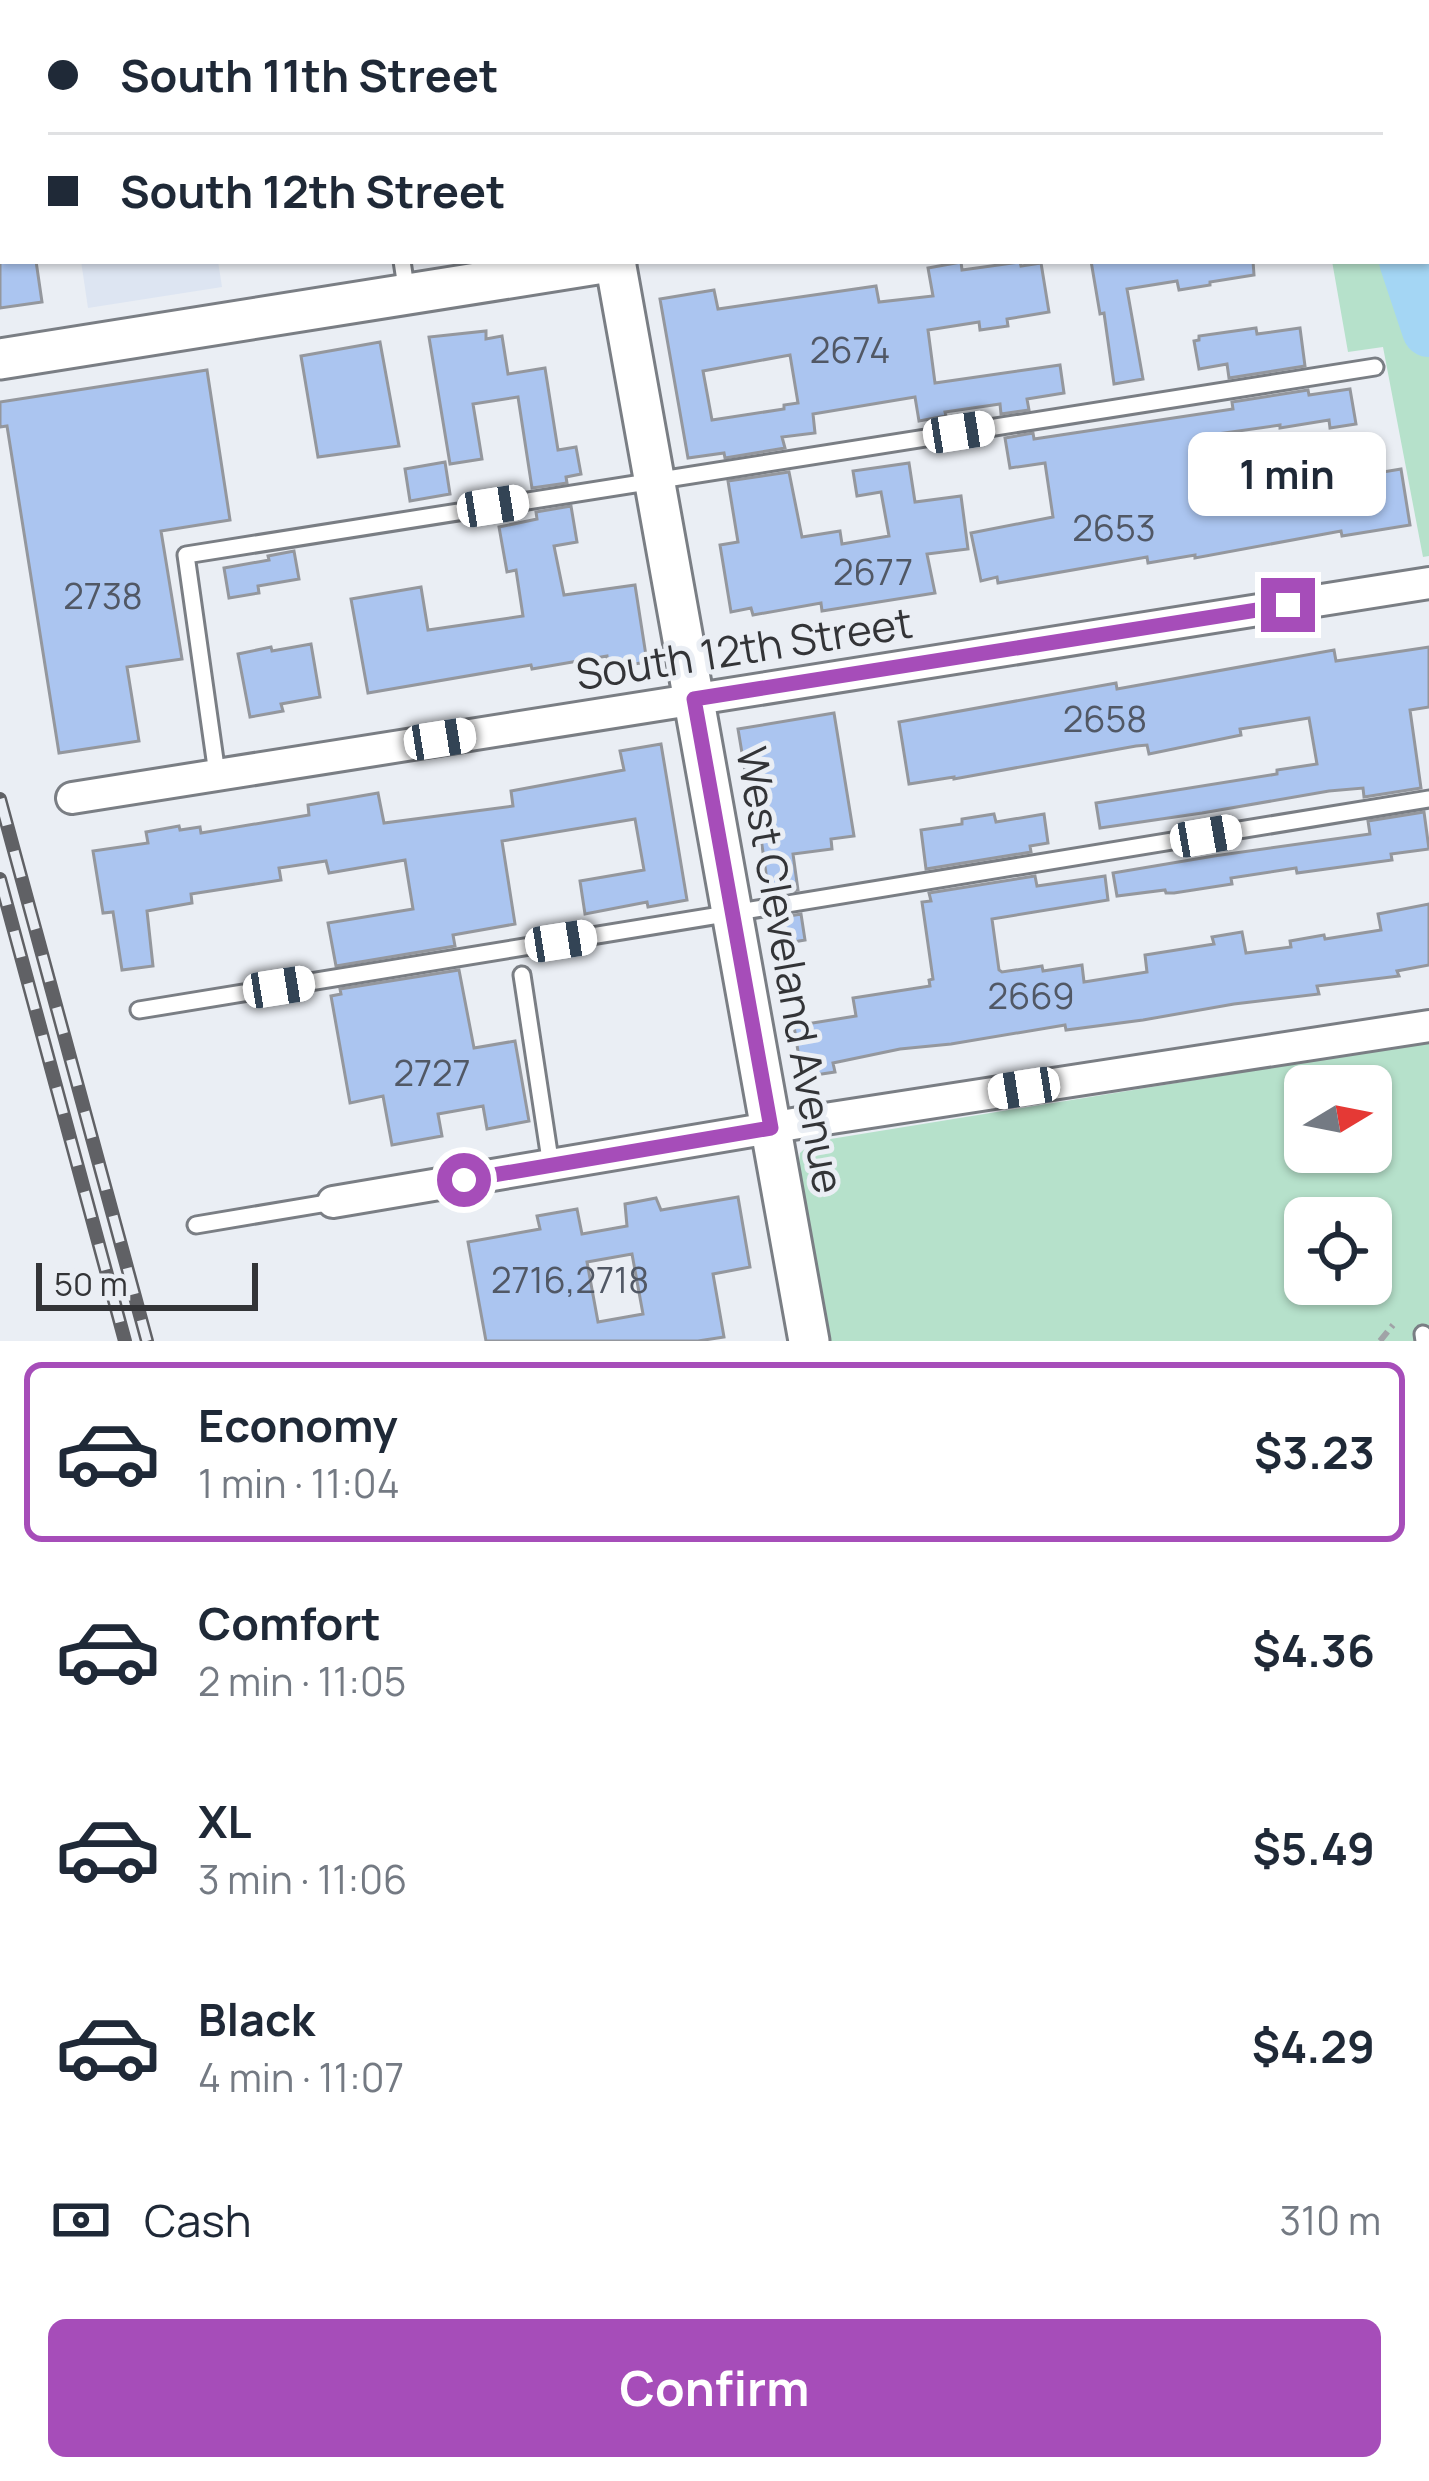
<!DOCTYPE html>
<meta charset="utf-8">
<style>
:root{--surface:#fff;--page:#f2f2f3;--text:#1f2937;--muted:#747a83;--line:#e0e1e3;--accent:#a64db9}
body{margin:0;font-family:Manrope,sans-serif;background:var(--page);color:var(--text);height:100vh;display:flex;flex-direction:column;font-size:45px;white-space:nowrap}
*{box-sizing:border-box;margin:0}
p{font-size:39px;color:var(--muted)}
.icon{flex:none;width:66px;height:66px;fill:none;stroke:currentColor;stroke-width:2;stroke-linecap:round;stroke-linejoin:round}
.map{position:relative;height:1341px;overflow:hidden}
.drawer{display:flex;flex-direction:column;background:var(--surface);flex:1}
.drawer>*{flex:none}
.banner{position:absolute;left:0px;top:0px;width:1431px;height:264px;box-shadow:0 3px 9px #0004;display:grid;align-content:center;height:264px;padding:0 48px;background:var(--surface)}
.needle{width:78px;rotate:80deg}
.tools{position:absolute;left:1284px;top:1065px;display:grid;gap:24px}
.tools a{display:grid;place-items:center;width:108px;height:108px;border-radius:18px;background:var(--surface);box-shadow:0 3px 9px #0004;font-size:60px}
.scale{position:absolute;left:36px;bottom:30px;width:222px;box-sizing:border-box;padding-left:12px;border:6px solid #333437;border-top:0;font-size:33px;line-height:42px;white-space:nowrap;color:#333437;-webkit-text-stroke:9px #eaeef4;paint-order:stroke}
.end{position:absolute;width:54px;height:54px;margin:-27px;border:15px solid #a64db9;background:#fff;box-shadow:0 0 0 6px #fff}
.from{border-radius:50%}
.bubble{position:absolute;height:84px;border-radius:18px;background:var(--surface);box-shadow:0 3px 9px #0004;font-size:39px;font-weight:700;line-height:84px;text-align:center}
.car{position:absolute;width:36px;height:72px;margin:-36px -18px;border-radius:15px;box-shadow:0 0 9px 3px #0007;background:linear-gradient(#fff 24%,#345 0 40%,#fff 0 76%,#345 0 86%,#fff 0)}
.banner b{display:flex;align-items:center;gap:42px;height:114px;font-size:45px}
.banner b+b{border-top:3px solid var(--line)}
.banner i{width:30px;height:30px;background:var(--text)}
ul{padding:21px 0 0;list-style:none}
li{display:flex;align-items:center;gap:36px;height:180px;margin:0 24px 18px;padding:0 24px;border:6px solid transparent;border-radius:18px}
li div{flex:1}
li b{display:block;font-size:45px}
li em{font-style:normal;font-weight:700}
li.current{border-color:var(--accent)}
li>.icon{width:108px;height:108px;stroke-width:1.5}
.pay{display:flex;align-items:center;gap:30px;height:132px;padding:0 48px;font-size:45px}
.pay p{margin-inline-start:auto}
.cta{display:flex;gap:24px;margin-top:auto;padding:24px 48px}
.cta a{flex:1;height:138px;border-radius:18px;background:var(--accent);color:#fff;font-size:48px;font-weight:700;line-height:138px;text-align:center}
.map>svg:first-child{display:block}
.built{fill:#dde5f2}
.green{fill:#b6e1cb;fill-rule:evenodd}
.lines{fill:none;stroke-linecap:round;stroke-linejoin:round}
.river{stroke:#a4d6f4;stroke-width:54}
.building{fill:#abc5f0;stroke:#94979d;stroke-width:3;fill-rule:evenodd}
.service-casing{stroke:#7a7e84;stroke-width:21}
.minor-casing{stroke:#7a7e84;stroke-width:36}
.tertiary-casing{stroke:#7a7e84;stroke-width:45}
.path{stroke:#a0a3a7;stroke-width:6;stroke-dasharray:12 6;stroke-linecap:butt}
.service{stroke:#fff;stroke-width:15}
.minor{stroke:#fff;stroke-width:30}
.tertiary{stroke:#fff;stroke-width:39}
.rail-casing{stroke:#606165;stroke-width:14}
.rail{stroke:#eaeef4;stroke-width:9;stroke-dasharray:27;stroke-linecap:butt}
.route{stroke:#a64db9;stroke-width:15}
.labels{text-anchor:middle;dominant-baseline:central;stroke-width:10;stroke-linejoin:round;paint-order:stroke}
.number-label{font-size:36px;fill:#515865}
.street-label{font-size:42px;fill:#333437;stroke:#eaeef4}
</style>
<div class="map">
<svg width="1429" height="1341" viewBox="0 0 1429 1341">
<rect width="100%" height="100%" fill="#eaeef4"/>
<path class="built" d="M81 261H218L222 287 88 308Z"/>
<g class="green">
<path d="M1429 163V556L1423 557 1383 347 1348 352 1332 261H1428Z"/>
<path d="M1429 1042V1341H831L799 1163 800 1153 812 1142ZM1305 1086H1371V1152H1305ZM1305 1218H1371V1284H1305Z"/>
</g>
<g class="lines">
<g class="river">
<path d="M1336 0V3"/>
<path d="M1406 261 1429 330"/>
</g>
</g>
<g class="building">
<path d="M0 261H36L42 302 0 308Z"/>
<path d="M1091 261H1253L1254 275 1210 282V285L1179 290 1177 281 1127 289 1143 379 1114 384 1104 313 1100 314Z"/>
<path d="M961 262 962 270 1020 262 1021 266 1041 263 1049 312 1007 319 1008 326 980 330 979 322 928 330 935 383 1060 365 1064 393 1027 399 1029 410 1001 414 1000 404 945 412 946 416 919 421 915 397 813 414 815 433 782 437 785 448 725 458 724 453 688 458 660 299 714 290 718 309 876 286 879 302 933 296 928 268ZM790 355 798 403 784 405V409L712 420 703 371Z"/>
<path d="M1256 328 1257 334 1300 328 1305 366 1229 378 1227 364 1199 369 1194 341 1199 340V336Z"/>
<path d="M486 331V339L502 336 508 374 545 368 558 450 576 447 581 474 566 477 567 483 532 488 518 397 473 404 482 459 450 464 429 337Z"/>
<path d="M380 342 399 446 318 457 301 356Z"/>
<path d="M207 370 230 520 161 531 182 659 127 667 139 741 59 753 7 426 0 427V402Z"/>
<path d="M1350 389 1356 424 1330 428 1329 420 1280 428V425L1210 435 1218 482 1242 477 1243 482 1267 478 1268 487 1297 481 1298 485 1316 481 1317 486 1371 477V474L1401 469 1410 525 1342 536 1341 531 1195 558V555L1148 563 1147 557 998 583 997 577 981 581 971 533 1053 517 1045 463 1010 468 1005 438 1033 433 1034 439 1233 409 1232 402 1308 390 1309 395Z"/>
<path d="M445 462 450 494 410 501 405 469Z"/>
<path d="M909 463 915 502 961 496 968 549 927 554 935 593 822 611 821 603 753 615 751 608 731 612 720 545 738 542 728 481 789 472 802 537 840 531 842 544 889 536 881 492 857 496 853 471Z"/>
<path d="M571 506 577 542 554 546 564 595 635 585 647 662 609 668 607 656 532 669 531 665 368 693 351 599 421 587 428 630 523 616 516 570 507 572 499 527 537 519 536 512Z"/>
<path d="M294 551 299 579 258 586 259 593 229 598 224 568 269 560 268 556Z"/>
<path d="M311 644 320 697 281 704 283 711 250 717 238 654 271 647 272 651Z"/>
<path d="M1429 647V707L1410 710 1421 788 1364 797 1363 788 1329 791 1202 813 1100 828 1096 803 1277 774V770L1317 764 1309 718 1240 729 1241 735 1149 754 1147 745 1136 746 954 779V777L909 784 899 722 1116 683 1117 689 1334 650 1336 661Z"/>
<path d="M834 713 854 836 831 839 832 849 793 854 798 890 769 895 759 824 754 825 738 729Z"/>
<path d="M661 744 687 900 648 907 647 902 585 914 580 881 644 870 635 819 502 841 515 924 453 935 455 946 336 966 328 923 413 909 405 860 329 873 326 861 279 868 281 880 191 894 192 903 147 911 153 966 122 970 113 912 103 913 93 851 148 843 146 832 179 826 180 830 200 827 201 833 309 815 308 805 378 793 384 823 513 806 511 791 624 770 620 751Z"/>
<path d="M1424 812 1429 849 1391 854 1392 860 1297 873 1296 868 1231 878 1232 884 1174 893H1166L1165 890 1117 896 1113 873 1214 856 1370 834 1368 821Z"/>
<path d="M994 814 996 822 1044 814 1048 843 1030 846 1031 852 926 869 921 830 962 824V819Z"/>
<path d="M1035 876 1037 886 1105 876 1108 900 992 919 999 970 1002 972 1042 966 1043 971 1082 965 1084 982 1147 972 1145 955 1214 944 1212 937 1242 932 1246 953 1291 947 1290 941 1324 935 1325 939 1381 930 1378 914 1429 904V965L1397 971 1399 976 1317 986 1319 994 1234 1004 1143 1020 1066 1030 1065 1025 951 1044 900 1049 833 1063 835 1072 802 1077 794 1026 856 1016 853 998 930 986 929 980 933 979 922 902 931 901 929 893Z"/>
<path d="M801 914 805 940 776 945 772 919Z"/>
<path d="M459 970 474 1048 515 1041 529 1121 487 1129 483 1106 438 1114 442 1136 392 1145 383 1096 350 1103 331 996 341 994 340 989Z"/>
<path d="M738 1197 750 1267 713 1274 724 1337 698 1341H486L468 1242 540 1229 537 1216 577 1209 582 1234 627 1226 625 1204 656 1198 661 1210ZM632 1254 643 1314 598 1322 587 1262Z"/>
</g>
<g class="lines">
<defs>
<g id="service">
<path d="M6 0 7 3"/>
<path d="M85 0 86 3"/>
<path d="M136 3 139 0"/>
<path d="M643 3 663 0"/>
<path d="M0 99 3 98"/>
<path d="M402 261 407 294"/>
<path d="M217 774 186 555 1375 367"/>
<path d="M522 975 551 1166"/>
<path d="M139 1010 1429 799"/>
<path d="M196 1225 333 1202"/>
<path d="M1423 1334 1424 1341"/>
</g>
<g id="minor">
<path d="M72 798 1429 583"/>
<path d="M333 1202 799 1123 1429 1026"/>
</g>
<g id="tertiary">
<path d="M575 0 576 3"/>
<path d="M1428 131H1429"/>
<path d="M615 261 809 1341"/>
<path d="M0 359 616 261"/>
</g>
</defs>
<use href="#service" class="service-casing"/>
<use href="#minor" class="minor-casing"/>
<use href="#tertiary" class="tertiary-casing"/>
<path class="path" d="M1380 1341 1393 1325"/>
<use href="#service" class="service"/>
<use href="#minor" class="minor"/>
<use href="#tertiary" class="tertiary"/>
<defs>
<g id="rail">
<path d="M0 799 147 1341"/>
<path d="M0 879 125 1341"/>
</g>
</defs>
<use href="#rail" class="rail-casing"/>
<use href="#rail" class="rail"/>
</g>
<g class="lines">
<path class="route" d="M464 1180 771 1128 694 699 1288 605"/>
</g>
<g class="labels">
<g class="number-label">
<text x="850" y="349">2674</text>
<text x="1114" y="527">2653</text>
<text x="873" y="571">2677</text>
<text x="103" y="595">2738</text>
<text x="1105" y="718">2658</text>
<text x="1031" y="995">2669</text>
<text x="432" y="1072">2727</text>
<text x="570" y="1279">2716,2718</text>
</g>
<g class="street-label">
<text transform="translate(744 648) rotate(-9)">South 12th Street</text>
<text transform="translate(791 970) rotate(80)">West Cleveland Avenue</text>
</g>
</g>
</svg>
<div class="tools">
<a><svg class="needle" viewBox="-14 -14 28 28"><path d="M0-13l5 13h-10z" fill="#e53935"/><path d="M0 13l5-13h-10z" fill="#747a83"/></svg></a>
<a><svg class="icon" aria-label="locate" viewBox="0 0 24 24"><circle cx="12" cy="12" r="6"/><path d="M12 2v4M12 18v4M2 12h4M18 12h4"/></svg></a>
</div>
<div class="scale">50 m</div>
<i class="end from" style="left:464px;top:1180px"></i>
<i class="end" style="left:1288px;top:605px"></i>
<div class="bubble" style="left:1188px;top:432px;width:198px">1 min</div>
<i class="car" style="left:959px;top:432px;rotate:81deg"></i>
<i class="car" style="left:493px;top:506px;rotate:81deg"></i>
<i class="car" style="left:440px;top:739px;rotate:81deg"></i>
<i class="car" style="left:1206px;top:836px;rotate:80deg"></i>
<i class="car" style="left:561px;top:941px;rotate:81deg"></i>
<i class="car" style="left:279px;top:987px;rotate:81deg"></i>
<i class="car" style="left:1024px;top:1088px;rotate:261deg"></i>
<div class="banner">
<b><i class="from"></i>South 11th Street</b>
<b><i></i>South 12th Street</b>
</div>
</div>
<section class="drawer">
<ul>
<li class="current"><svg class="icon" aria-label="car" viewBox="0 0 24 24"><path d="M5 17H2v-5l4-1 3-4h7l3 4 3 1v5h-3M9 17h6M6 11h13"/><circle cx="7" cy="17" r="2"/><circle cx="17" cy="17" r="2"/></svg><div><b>Economy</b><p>1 min · 11:04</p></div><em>$3.23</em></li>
<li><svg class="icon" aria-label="car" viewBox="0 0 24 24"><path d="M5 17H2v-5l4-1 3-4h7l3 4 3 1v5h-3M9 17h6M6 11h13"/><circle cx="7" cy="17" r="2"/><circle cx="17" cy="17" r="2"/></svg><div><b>Comfort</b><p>2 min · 11:05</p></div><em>$4.36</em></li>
<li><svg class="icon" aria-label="car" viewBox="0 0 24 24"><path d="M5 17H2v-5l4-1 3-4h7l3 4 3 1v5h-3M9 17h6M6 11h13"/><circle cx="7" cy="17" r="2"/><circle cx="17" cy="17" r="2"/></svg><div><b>XL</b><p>3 min · 11:06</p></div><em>$5.49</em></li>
<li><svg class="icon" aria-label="car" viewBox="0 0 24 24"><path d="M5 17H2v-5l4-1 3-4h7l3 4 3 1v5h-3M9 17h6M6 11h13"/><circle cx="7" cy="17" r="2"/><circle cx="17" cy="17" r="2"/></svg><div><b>Black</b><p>4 min · 11:07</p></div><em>$4.29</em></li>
</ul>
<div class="pay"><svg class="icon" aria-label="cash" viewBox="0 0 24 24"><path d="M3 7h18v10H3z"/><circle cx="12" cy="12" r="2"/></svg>Cash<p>310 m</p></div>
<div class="cta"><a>Confirm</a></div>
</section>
